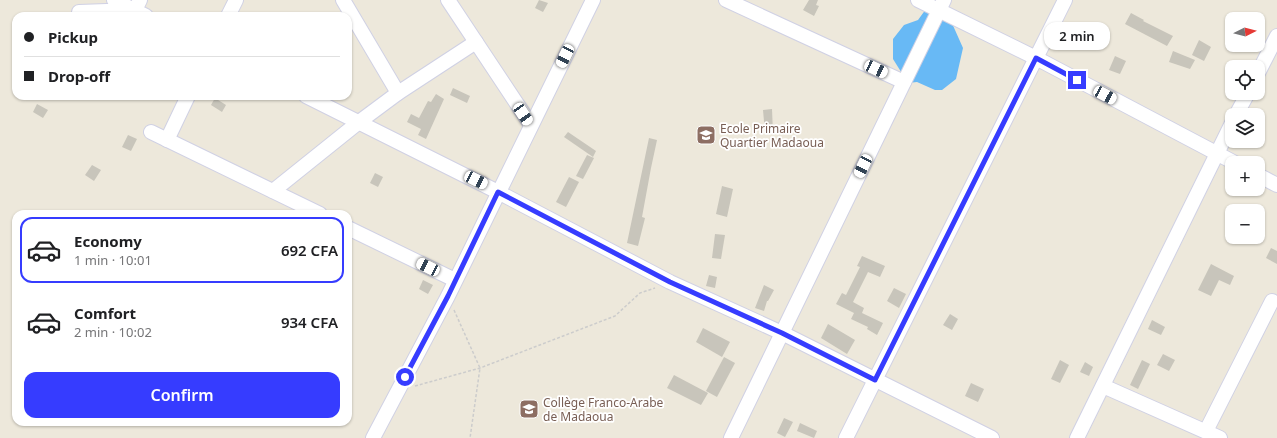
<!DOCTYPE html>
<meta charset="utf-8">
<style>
:root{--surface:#fff;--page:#f6f6f6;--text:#202124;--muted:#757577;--line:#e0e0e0;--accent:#363cff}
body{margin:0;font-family:"Noto Sans",sans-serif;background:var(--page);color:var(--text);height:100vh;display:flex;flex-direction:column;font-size:15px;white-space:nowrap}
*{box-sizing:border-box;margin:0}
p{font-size:13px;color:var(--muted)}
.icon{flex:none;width:22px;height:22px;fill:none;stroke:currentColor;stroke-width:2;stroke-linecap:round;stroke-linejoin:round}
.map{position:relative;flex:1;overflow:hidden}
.drawer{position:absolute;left:12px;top:210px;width:340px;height:216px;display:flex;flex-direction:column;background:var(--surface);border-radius:12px;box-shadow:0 1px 3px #0004}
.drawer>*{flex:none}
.top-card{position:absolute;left:12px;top:12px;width:340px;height:88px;border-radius:12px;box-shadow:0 1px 3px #0004;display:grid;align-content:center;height:88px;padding:0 12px;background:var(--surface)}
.needle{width:26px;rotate:84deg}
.fabs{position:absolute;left:1225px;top:12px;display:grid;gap:8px}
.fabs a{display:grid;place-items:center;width:40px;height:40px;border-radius:8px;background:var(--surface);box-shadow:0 1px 3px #0004;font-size:20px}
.end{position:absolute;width:18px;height:18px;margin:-9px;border:5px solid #363cff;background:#fff;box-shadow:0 0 0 2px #fff}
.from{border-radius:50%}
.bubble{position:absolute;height:28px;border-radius:12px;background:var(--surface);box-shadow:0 1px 3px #0004;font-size:13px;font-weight:600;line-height:28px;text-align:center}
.car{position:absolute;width:12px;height:24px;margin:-12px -6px;border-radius:5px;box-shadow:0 0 3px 1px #0007;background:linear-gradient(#fff 24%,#345 0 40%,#fff 0 76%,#345 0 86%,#fff 0)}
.top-card b{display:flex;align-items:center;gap:14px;height:38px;font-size:15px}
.top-card b+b{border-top:1px solid var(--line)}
.top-card i{width:10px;height:10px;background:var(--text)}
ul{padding:7px 0 0;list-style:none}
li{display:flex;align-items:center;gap:12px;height:66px;margin:0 8px 6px;padding:0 4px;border:2px solid transparent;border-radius:12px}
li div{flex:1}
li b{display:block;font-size:15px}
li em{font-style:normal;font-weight:600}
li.current{border-color:var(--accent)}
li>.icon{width:36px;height:36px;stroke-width:1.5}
.cta{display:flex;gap:8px;margin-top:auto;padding:8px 12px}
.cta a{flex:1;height:46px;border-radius:12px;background:var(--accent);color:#fff;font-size:16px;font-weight:600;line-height:46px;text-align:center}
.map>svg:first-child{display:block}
.water{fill:#68b9f5}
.building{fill:#c8c5bb}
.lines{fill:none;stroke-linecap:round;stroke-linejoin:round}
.minor-casing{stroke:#d0d1e4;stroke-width:16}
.path{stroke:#ccc;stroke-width:1.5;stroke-dasharray:3 2;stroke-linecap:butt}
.minor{stroke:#fff;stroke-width:14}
.route{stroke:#363cff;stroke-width:5}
.labels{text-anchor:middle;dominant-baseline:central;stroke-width:3.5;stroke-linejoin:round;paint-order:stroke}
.education-label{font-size:12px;fill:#785e54;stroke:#fff;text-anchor:start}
</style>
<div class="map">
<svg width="1277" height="438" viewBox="0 0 1277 438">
<rect width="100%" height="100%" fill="#ede8db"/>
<path class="water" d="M926 9 951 21 963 48 956 79 942 90H935L917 82 908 83 893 59V39L904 25 918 20Z"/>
<g class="building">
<path d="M539 0 548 3 543 12 535 8Z"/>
<path d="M809 0H818L816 5 819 6 814 16 803 10Z"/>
<path d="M1131 13 1144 20 1143 21 1173 36 1167 46 1125 24Z"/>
<path d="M1199 40 1211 47 1204 61 1192 55Z"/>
<path d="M1173 51 1195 60 1190 69 1169 62Z"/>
<path d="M1115 56 1126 61 1120 74 1109 70Z"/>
<path d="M453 88 470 96 467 103 450 95Z"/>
<path d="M436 94 444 99 426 139 418 135 421 129 407 122 411 114 419 118 428 101 431 102Z"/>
<path d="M215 98 226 105 222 112 211 105Z"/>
<path d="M37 104 48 110 43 118 33 112Z"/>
<path d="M772 109 773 133H765L763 110Z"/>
<path d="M568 132 596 151 593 157 564 137Z"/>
<path d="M128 135 137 139 131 151 122 147Z"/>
<path d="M649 138 657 140 651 168 642 217 645 218 638 246 627 243Z"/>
<path d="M587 155 594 158 583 179 576 176Z"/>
<path d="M92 165 101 170 94 181 85 175Z"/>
<path d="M375 173 383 177 378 187 370 183Z"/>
<path d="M569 177 579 182 566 207 556 202Z"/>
<path d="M722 186 733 189 727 217 716 214Z"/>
<path d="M715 234 725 235 721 259 712 258Z"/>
<path d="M1271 248 1277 251V264L1266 258Z"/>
<path d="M862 256 885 266 880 277 868 272 853 302 864 308 862 313 883 323 877 335 867 329 868 327 851 319 854 313 836 304 842 293 846 295 860 267 857 266Z"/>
<path d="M1211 264 1234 276 1230 285 1219 280 1211 296 1198 290Z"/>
<path d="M709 275 717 277 715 288 706 286Z"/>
<path d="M423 280 433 285 428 294 419 289Z"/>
<path d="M764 285 774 290 768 301H767L764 311 755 308Z"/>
<path d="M894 288 906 294 899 308 887 301Z"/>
<path d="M950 314 958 319 952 330 943 325Z"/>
<path d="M1152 320 1165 327 1161 335 1148 329Z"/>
<path d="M828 324 855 340 847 354 821 338Z"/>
<path d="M703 328 730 342 722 357 696 342Z"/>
<path d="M1163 354 1175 360 1169 371 1157 365Z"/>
<path d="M724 357 735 363 717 397 706 391Z"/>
<path d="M1060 360 1069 365 1060 383 1051 379Z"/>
<path d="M1142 360 1150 364 1138 389 1130 385Z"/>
<path d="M1085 362 1093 367 1089 376 1080 372Z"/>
<path d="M674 375 708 393 701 405 667 388Z"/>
<path d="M971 383 984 389 978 402 965 396Z"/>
<path d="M784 418 793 422 785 437 777 433Z"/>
<path d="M800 423 817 431 814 438 797 431Z"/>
</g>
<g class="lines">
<defs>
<g id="minor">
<path d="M114 0 146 16"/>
<path d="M343 0 398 93"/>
<path d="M448 0 531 125"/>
<path d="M726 0 904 82"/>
<path d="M918 0 1036 58 1235 163"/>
<path d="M79 12 135 10 140 0"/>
<path d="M228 16 236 0"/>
<path d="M1258 73 1277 36"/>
<path d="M306 96 498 192 670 282 782 333 992 438"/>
<path d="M1236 115 1248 93"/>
<path d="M151 132 320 214"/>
<path d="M167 140 188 96"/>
<path d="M1258 175 1277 185"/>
<path d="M273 191 359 122 398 93 476 42"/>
<path d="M348 228 455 280"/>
<path d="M1103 386 1220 438"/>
<path d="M1206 431 1272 301"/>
<path d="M373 438 448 296 593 0"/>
<path d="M731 438 944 0"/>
<path d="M846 438 1065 0"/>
<path d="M1077 438 1232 123"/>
</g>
</defs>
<use href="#minor" class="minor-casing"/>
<g class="path">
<path d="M454 310 480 368 470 438"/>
<path d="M415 386 480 368 615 316 640 293 655 288"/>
</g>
<use href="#minor" class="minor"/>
</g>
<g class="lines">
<path class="route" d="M405 377 448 296 498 192 670 282 782 333 875 380 1036 58 1077 80"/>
</g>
<defs>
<symbol id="school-square" viewBox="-11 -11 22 22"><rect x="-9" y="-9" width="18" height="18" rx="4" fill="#8d6e63" stroke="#fff"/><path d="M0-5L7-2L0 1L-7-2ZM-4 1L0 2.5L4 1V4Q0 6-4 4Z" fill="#fff"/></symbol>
</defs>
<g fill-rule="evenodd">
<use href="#school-square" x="695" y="124" width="22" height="22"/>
<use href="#school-square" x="518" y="398" width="22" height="22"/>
</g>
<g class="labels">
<g class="education-label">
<text x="720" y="128">Ecole Primaire<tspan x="720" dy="14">Quartier Madaoua</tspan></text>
<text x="543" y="402">Collège Franco-Arabe<tspan x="543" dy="14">de Madaoua</tspan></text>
</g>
</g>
</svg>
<div class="fabs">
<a><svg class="needle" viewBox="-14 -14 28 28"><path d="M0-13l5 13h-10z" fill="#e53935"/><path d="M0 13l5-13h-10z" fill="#757577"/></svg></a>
<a><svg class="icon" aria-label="locate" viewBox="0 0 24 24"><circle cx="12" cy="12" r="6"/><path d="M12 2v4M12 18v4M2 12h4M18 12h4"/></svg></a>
<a><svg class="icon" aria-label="layers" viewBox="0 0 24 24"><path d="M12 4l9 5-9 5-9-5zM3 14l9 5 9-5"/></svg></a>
<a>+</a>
<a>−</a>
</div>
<i class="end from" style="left:405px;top:377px"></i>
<i class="end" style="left:1077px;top:80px"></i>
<div class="bubble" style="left:1044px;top:22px;width:66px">2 min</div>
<i class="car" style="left:565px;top:56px;rotate:206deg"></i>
<i class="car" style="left:876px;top:69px;rotate:115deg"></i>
<i class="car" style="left:1105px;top:95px;rotate:118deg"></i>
<i class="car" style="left:523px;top:114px;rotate:146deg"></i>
<i class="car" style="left:863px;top:166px;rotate:206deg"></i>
<i class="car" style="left:476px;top:180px;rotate:116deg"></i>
<i class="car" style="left:428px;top:267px;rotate:296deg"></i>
<div class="top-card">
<b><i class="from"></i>Pickup</b>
<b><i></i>Drop-off</b>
</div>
<section class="drawer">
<ul>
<li class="current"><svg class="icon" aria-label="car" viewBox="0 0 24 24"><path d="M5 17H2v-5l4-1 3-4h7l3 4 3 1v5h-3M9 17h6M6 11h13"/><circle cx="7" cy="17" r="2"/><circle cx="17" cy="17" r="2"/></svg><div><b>Economy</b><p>1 min · 10:01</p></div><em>692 CFA</em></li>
<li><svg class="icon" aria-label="car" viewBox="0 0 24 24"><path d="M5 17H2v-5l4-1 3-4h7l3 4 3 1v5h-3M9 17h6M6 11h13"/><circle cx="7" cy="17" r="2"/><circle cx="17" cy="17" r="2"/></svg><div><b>Comfort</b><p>2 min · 10:02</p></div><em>934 CFA</em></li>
</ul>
<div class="cta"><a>Confirm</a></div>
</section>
</div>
